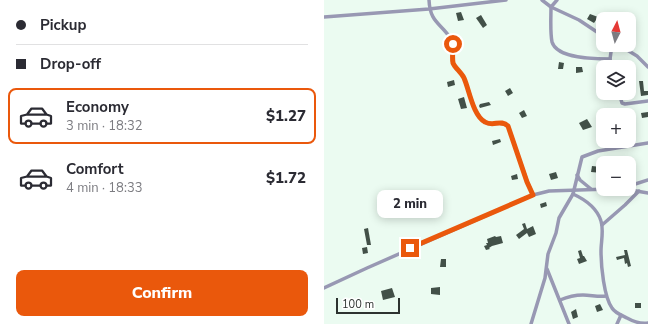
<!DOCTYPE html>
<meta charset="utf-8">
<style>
:root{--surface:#fff;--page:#f7f7f7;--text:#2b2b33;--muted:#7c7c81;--line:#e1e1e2;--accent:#ea580c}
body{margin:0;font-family:"Nunito Sans",sans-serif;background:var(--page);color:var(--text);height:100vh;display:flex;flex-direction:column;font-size:15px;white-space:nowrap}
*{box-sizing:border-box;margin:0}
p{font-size:13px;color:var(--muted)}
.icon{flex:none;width:22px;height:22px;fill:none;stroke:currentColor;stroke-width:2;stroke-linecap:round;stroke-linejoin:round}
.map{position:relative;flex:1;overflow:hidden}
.sheet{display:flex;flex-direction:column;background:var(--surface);width:324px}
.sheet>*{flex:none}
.hud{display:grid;align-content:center;height:88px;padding:0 16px;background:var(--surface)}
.needle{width:26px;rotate:6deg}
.controls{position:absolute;left:272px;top:12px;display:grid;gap:8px}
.controls a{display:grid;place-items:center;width:40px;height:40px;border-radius:8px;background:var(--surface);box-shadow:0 2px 10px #0003;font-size:20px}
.scale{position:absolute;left:12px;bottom:10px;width:64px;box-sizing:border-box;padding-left:4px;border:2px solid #2c322f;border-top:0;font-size:11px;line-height:14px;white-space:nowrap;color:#2c322f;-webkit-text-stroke:3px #fff;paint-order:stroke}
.end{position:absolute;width:18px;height:18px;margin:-9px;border:5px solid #ea580c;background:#fff;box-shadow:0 0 0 2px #fff}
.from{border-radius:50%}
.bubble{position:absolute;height:28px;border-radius:8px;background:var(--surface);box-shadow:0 2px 10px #0003;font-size:13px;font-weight:800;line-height:28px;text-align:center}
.hud b{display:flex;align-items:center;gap:14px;height:38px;font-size:15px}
.hud b+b{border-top:1px solid var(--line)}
.hud i{width:10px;height:10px;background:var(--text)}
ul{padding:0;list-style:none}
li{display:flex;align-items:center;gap:12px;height:56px;margin:0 8px 6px;padding:0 8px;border:2px solid transparent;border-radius:8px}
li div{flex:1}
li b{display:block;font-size:15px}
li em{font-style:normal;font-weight:800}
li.active{border-color:var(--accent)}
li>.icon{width:36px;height:36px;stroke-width:1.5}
.cta{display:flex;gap:8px;margin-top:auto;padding:8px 16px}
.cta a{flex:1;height:46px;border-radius:8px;background:var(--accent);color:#fff;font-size:16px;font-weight:800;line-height:46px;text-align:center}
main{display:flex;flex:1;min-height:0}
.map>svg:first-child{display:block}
.building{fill:#425048}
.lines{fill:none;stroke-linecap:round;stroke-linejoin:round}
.street{stroke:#9898b3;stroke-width:3.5}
.route{stroke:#ea580c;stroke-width:5}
</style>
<main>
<section class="sheet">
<div class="hud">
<b><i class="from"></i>Pickup</b>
<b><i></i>Drop-off</b>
</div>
<ul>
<li class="active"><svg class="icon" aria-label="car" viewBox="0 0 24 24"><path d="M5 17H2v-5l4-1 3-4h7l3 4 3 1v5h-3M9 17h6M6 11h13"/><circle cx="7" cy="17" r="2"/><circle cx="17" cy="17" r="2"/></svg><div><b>Economy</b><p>3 min · 18:32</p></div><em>$1.27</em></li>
<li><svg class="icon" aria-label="car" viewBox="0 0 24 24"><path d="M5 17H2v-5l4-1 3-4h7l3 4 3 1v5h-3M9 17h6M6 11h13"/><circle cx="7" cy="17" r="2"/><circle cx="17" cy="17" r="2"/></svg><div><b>Comfort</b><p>4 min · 18:33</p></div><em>$1.72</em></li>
</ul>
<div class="cta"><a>Confirm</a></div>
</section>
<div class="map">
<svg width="324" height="324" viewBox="0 0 324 324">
<rect width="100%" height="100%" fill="#ebfbf1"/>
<g class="building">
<path d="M137 12 140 20 134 21 132 13Z"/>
<path d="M266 14 274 17 270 23 263 19Z"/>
<path d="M157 15 163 25 159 28 152 18Z"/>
<path d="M235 62 240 63 239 69H234Z"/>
<path d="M252 67H258L259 72 252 73Z"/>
<path d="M130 80 131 85 124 87 123 82Z"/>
<path d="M315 81H319L320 91H324V95L317 96Z"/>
<path d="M186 88 189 93 184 96 181 91Z"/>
<path d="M140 97 143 108 137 109 134 99Z"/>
<path d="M165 102 167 105 156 108 155 106 156 104Z"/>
<path d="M200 110 203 116 198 118 195 113Z"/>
<path d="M324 112V117L318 118 317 113Z"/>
<path d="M263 119 268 127 259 130 255 123Z"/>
<path d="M176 139 177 142 169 145 168 141Z"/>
<path d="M268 166 277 167 278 173 267 172Z"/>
<path d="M232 172 234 178 227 180 225 174Z"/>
<path d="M193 174 194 179 188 180 187 176Z"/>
<path d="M222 202 223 206 217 208 216 204Z"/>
<path d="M201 223 203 229 209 226 212 234 205 237 203 233 195 239 192 235 200 229 198 224Z"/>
<path d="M44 228 47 245H43L40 229Z"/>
<path d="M171 236 172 237 177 236 179 243 168 246 165 248 166 249 162 250 160 246 163 245 162 243H164L163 239Z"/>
<path d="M43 247 44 253 39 254 38 248Z"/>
<path d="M257 250 259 256H260L263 261 255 264 253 259 256 258 254 251Z"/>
<path d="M300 250H303L307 266 304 267 303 263 301 264 300 258 293 260 292 257 301 255Z"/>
<path d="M117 259H122V267H116Z"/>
<path d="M116 287V295L107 294V288Z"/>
<path d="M68 288 71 297 59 300 57 291Z"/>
<rect x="311" y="303" width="6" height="5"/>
<path d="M276 304 279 310 273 312 271 306Z"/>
<path d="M252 309 254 317 249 319 247 312Z"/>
</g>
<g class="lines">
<g class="street">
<path d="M105 0C106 23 117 23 127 39 132 48 126 56 129 63 132 69 138 73 140 78 146 92 148 110 159 121 166 128 177 119 184 126L203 181 209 195"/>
<path d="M218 0 227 7 255 20 279 36"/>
<path d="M233 0 227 7C227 17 226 32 228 42 233 59 272 59 286 59"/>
<path d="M0 17 105 9 182 0"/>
<path d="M295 45 313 56 324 67"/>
<path d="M287 67 286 59 288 45"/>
<path d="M295 93 298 103 301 104 324 101"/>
<path d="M324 143 274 151 258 157 249 194C260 199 273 208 277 221 280 230 277 242 277 251 277 266 280 297 288 308 291 313 299 316 303 318 310 322 316 324 324 323"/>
<path d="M253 175 256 180 267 189"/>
<path d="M305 186 324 180"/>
<path d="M301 189 324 193"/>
<path d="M278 225 301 205 315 191"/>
<path d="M223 269 245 324"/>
<path d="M0 288 43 268 209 195 225 191 285 189"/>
<path d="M236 300C243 297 251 295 259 295 267 295 274 297 282 296"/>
<path d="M207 324 221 278 224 254 232 233 235 218 249 194"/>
<path d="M293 324 297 315"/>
</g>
</g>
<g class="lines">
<path class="route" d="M86 248 209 195 203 182 184 126C177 119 169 127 161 122 149 116 145 89 140 78 137 72 131 68 129 63 128 58 129 49 129 44"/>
</g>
</svg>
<div class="controls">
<a><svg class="needle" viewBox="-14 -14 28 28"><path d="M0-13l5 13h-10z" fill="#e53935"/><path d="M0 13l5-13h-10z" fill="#7c7c81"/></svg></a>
<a><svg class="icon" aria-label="layers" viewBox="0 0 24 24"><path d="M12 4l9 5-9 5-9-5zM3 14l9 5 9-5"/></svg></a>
<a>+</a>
<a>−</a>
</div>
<div class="scale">100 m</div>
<i class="end from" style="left:129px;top:44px"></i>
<i class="end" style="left:86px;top:248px"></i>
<div class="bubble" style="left:53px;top:190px;width:66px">2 min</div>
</div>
</main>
